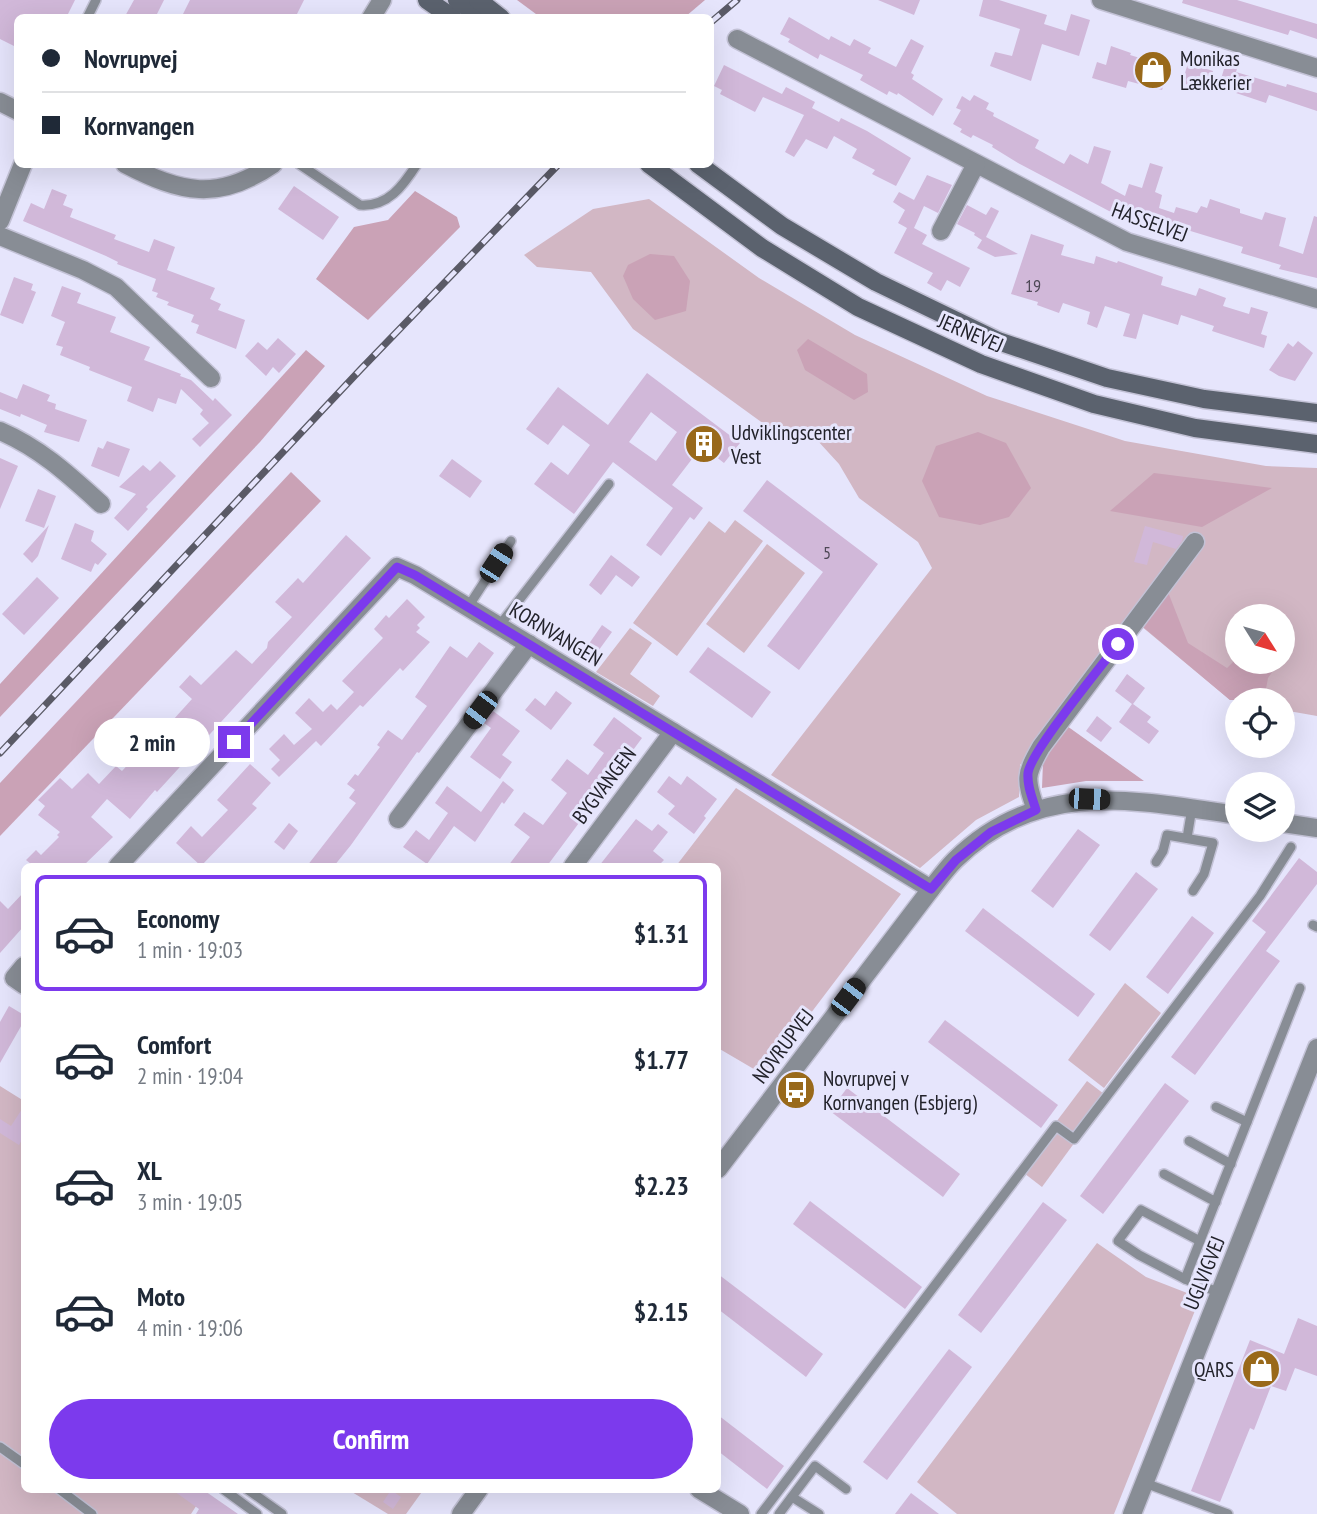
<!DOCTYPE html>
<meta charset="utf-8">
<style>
:root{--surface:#fff;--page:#f6f6f7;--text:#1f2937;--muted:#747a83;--line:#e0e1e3;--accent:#7c3aed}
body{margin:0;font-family:"PT Sans Narrow",sans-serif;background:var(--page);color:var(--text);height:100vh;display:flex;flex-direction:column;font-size:26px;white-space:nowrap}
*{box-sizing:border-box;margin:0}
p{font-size:23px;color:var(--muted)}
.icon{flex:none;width:38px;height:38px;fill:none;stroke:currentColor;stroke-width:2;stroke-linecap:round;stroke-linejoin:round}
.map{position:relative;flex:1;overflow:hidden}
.drawer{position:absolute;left:21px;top:863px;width:700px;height:630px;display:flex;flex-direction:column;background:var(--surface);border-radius:10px;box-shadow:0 7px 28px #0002}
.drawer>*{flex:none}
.top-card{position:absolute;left:14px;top:14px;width:700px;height:154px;border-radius:10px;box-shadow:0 7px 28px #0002;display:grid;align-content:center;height:154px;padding:0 28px;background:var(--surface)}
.needle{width:46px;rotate:127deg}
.fabs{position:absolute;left:1225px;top:604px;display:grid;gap:14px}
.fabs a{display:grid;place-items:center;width:70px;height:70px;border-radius:50%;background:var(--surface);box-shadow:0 7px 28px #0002;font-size:35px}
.end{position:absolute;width:32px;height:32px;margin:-16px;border:9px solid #7c3aed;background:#fff;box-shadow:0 0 0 4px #fff}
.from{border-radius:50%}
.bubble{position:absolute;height:49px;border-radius:24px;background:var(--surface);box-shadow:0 7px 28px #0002;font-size:23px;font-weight:600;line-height:49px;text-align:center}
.car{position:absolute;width:21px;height:42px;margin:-21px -10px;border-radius:9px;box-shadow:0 0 5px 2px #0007;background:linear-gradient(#222 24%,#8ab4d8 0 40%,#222 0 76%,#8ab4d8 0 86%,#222 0)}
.top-card b{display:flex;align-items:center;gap:24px;height:66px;font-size:26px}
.top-card b+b{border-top:2px solid var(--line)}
.top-card i{width:18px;height:18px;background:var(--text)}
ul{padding:12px 0 0;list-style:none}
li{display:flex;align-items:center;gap:21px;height:116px;margin:0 14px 10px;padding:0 14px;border:4px solid transparent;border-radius:10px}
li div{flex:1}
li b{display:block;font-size:26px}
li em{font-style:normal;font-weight:600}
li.selected{border-color:var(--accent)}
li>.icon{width:63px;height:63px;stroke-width:1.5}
.cta{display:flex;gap:14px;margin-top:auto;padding:14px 28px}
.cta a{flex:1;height:80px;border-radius:42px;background:var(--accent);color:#fff;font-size:28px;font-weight:600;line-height:80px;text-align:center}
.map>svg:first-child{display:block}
.green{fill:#d2b7c4;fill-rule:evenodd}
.forest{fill:#caa2b6}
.building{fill:#d1b8d9;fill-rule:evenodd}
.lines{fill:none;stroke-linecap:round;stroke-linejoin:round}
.service-casing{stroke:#c3c2d6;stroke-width:12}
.minor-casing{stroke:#c3c2d6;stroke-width:21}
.tertiary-casing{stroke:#c3c2d6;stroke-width:21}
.secondary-casing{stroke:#c3c2d6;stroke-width:21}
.service{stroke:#888d95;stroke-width:9}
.minor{stroke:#888d95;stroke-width:18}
.tertiary{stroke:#888d95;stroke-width:18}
.secondary{stroke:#5b626e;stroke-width:18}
.rail-casing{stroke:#5a5a66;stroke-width:7}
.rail{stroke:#e6e5fc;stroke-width:4.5;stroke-dasharray:13;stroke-linecap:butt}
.route{stroke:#7c3aed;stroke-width:9}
.labels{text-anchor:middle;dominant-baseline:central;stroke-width:6;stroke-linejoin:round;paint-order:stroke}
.number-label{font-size:18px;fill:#4e4856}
.poi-label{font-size:21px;fill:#22222a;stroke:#e6e5fc;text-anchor:start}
.street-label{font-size:21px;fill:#22222a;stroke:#e6e5fc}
</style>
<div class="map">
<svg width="1317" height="1514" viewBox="0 0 1317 1514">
<rect width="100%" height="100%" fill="#e6e5fc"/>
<g class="green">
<path d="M649 199 759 278 855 335 987 396 1125 441 1266 466 1317 468V716L1283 710V700H1230L1129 616 1020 765 1019 797 976 820 920 868 771 775 932 568 918 542 859 498 839 464 817 440 771 429 633 329 591 272 537 267 524 255 593 209ZM1237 616H1283V662H1237Z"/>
<path d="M735 520 763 541 677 656 633 623 709 521 725 533Z"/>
<path d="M767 544 805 573 744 653 706 624Z"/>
<path d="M630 628 652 643 630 674 660 696 653 706 596 672Z"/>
<path d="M736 788 901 894 764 1075 718 1048V866H676Z"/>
<path d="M1125 983 1161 1013 1104 1088 1068 1060Z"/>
<path d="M1087 1081 1108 1097 1042 1187 1020 1170Z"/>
<path d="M0 1086 24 1101V1489H207L191 1514H0Z"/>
<path d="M1097 1243 1146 1277 1200 1298 1114 1514H957L917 1482Z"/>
<path d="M347 1489H424L406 1514H388Z"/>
</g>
<g class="forest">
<path d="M517 0H705L685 17H540Z"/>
<path d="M415 191 457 217 460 227 368 320 316 279 354 227 388 220Z"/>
<path d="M650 254 674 256 690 281 686 311 655 320 633 299 623 276 628 265Z"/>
<path d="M808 339 867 374 868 392 854 400 805 370 797 350Z"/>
<path d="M306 350 325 366 260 442 0 717V684Z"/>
<path d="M978 432 1006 443 1031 488 1009 517 980 525 939 517 922 481 936 446Z"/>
<path d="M291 472 321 501 0 836V783Z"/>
<path d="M1154 473 1272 488 1202 527 1110 511Z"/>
<path d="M1168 592 1188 643 1227 668 1237 658V662H1279L1268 678 1264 700H1230L1143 627Z"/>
<path d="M1067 726 1144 781H1086L1042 788 1043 762Z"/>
</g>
<g class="building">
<path d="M0 0H75L66 18H18V39L14 46 0 39Z"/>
<path d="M134 0H164L155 18H124Z"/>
<path d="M190 0H304L295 18H181Z"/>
<path d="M878 0H920L914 15Z"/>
<path d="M983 0H999L1047 15 1044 24 1066 31 1071 14 1090 20 1079 56 1042 44 1031 81 990 66 995 52 1012 56 1020 29 979 16Z"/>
<path d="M1183 0H1237L1317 24V39L1290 30 1288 35 1182 3Z"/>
<path d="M789 17 829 40 831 36 850 46 854 39 871 48 868 53 896 67 911 39 924 46 911 73 914 75 912 79 943 99 933 116 898 93 897 95 889 91 887 95 860 80 863 75 820 54 818 59 788 42 790 39 780 34Z"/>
<path d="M1111 46 1131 53 1130 55 1170 67 1162 90 1128 81 1126 88 1092 78 1097 62 1106 65Z"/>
<path d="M1227 59 1239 62 1236 72 1286 87 1287 84 1317 93V111L1269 95 1266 103 1230 91 1233 82 1221 79Z"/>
<path d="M1188 63 1213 71 1207 91 1182 83Z"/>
<path d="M724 65 782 94 786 87 815 102 812 108 839 122 841 118 867 131 911 158 896 186 872 174 875 170 852 158 857 149 834 136 827 149 806 139 794 157 785 152 804 115 763 97 755 112 720 94 722 90 714 86Z"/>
<path d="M974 95 989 103 986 109 994 113 993 116 1039 140 1035 148 1064 164 1070 154 1088 164 1094 146 1111 151 1101 183 1125 196 1129 184 1142 188 1150 163 1163 167 1155 192 1162 195 1159 208 1174 213 1176 207 1197 213 1201 206 1207 208 1210 199 1240 209V213L1262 220 1265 212 1286 218 1279 246 1303 254 1314 216 1317 217V278L1279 269 1281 265 1241 253 1243 247 1161 222 1160 226 1109 211 1018 163 992 147 993 145 973 135 971 138 960 132 962 129 953 124 961 110 956 108 962 96 970 101Z"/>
<path d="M927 175 952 185 938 213 924 206 914 228 927 235 922 244 970 268 960 287 947 280 941 291 927 283 933 273 894 253 907 228 898 223 905 210 893 202 899 192 914 200Z"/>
<path d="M294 186 339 217 323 240 278 209Z"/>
<path d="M52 189 67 195 63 205 73 209 70 217 116 235 114 239 149 252 154 239 175 247 167 270 215 288 210 299 221 304 218 310 245 320 236 349 196 333 199 325 191 322 194 315 167 305 169 302 156 297 158 293 152 291 156 279 117 264 118 262 106 256 23 221 31 203 44 209Z"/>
<path d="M967 205 986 215 991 207 999 211 986 237 1018 254 995 257 977 248 982 240 974 235 975 233 957 224Z"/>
<path d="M1031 234 1064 245 1061 255 1094 264 1096 256 1117 263 1118 261 1163 277 1161 285 1196 296 1199 288 1226 298 1223 306 1249 314 1251 307 1268 312 1261 334 1267 336 1264 348 1212 331 1214 326 1181 315 1178 325 1143 314 1136 339 1123 336 1130 314 1105 306 1097 328 1087 324 1090 312 1063 303 1059 313 1037 305 1038 302 1011 294Z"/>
<path d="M14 277 33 284 31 290 36 292 23 324 0 315Z"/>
<path d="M62 286 81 293 77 303 116 317 110 332 150 347 144 360 181 374 180 376 191 380 213 401 215 398 232 415 200 447 192 439 209 423 200 414 203 410 181 389 176 404 158 398 153 412 127 401 132 387 89 370 90 367 60 355 63 347 56 345 65 322 51 316Z"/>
<path d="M278 338 296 354 279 373 273 367 266 376 245 356 258 342 267 350Z"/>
<path d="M1298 341 1313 353 1295 381 1279 376 1269 370 1288 343 1293 347Z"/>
<path d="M647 373 740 443 724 463 702 446 672 485 703 508 694 520 690 517 661 556 646 545 673 508 613 462 574 514 534 484 551 462 568 475 590 445 563 425 548 445 526 429 558 387 608 425ZM651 412 677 432 656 461 629 442Z"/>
<path d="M23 384 50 395 47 401 56 404 55 409 87 420 79 442 44 432 47 425 21 414 20 417 0 409V392L17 399Z"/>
<path d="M107 441 130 449 119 477 91 466 98 447 103 449Z"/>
<path d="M0 458 18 466 0 509Z"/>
<path d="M452 459 482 481 470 498 439 476Z"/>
<path d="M160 461 176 476 146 507 148 509 128 531 114 518 136 494 119 487 143 465 150 471Z"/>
<path d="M767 480 878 564 799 670 767 646 823 572 743 511Z"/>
<path d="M38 489 56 496 44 528 25 521Z"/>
<path d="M75 523 94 531 91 541 107 554 98 565 95 563 91 572 61 559Z"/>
<path d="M49 525 38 556 32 563 23 554Z"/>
<path d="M1145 526 1183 536 1182 541 1176 549 1153 542 1147 565 1134 562Z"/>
<path d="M346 535 371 558 157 792 155 790 130 819 107 799 91 817 113 837 83 866H30L31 864 26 860 36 850 41 855 59 837 57 835 60 832 38 815 45 806 38 800 60 778 72 789 88 773 99 784 116 766 122 771 161 729 163 731 192 699 179 687 190 675 201 685 236 650 252 664 267 648 268 642 292 617 275 602 298 578 303 583Z"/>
<path d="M611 555 640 577 632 587 616 575 601 595 589 585Z"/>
<path d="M37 577 59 598 24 635 2 614Z"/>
<path d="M407 599 425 617 417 625 420 628 416 632 430 642 403 671 400 668 363 707 360 705 321 746 316 741 279 777 271 769 280 760 269 749 284 734 294 745 312 729 295 713 309 698 323 712 331 704 337 710 354 692 342 681 383 638 374 629 386 615 389 618Z"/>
<path d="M602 625 612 632 596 654 586 648Z"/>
<path d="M479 642 494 653 419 753 417 752 351 845 334 866H307L356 803 349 798 355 790 347 784 355 774 358 776 380 747 377 745 388 730 402 740 427 706 415 697 450 646 467 658Z"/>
<path d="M708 647 771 692 752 718 689 672Z"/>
<path d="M1127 674 1145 688 1133 704 1151 717 1147 722 1159 731 1149 744 1119 722 1132 704 1115 691Z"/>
<path d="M556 691 572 703 551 730 525 710 535 698 545 706Z"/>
<path d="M493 711 520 731 502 755 512 762 500 779 470 757 491 728 484 723Z"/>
<path d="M1097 716 1112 728 1101 742 1086 731Z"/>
<path d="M614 717 642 738 547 866H508L530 837 514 825 524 812 543 825 567 793 551 780 567 759 588 775 604 753 593 745Z"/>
<path d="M250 764 271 783 252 804 257 808 201 866 176 843 191 826 202 837 228 810 217 800Z"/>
<path d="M669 776 681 785 687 776 717 799 704 816 706 818 694 834 668 814 675 806 657 792Z"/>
<path d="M503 781 514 790 504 804 502 802 475 842 454 826 427 864 403 847 416 830 429 840 448 813 435 803 447 786 481 812Z"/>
<path d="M636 819 652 831 658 824 668 832 653 851 664 860 658 866H599Z"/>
<path d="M289 823 298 831 284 850 274 842Z"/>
<path d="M1078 829 1100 845 1053 908 1031 891Z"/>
<path d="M1299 858 1317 872V884L1266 951 1280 961 1195 1075 1171 1057 1266 932 1252 921Z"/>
<path d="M1136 872 1158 889 1110 951 1089 935Z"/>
<path d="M24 892V926L0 953V901L8 909Z"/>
<path d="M983 908 1095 994 1078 1017 965 931Z"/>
<path d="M1192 916 1214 933 1168 994 1146 977Z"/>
<path d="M9 1006 24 1015V1021L0 1063V1022Z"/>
<path d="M945 1020 1058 1105 1041 1128 928 1042Z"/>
<path d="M1165 1083 1189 1101 1103 1214 1080 1196Z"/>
<path d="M847 1088 960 1174 943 1197 830 1111Z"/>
<path d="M24 1106V1136L19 1145 0 1133V1119L11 1126Z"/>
<path d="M810 1201 922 1287 905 1309 793 1224Z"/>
<path d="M1043 1202 1067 1220 981 1333 958 1315Z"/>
<path d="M718 1274 823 1354 806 1377 718 1309Z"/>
<path d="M1298 1318 1317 1326V1376L1295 1368 1286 1391 1271 1386 1254 1430 1250 1428 1220 1502 1191 1491 1250 1340 1284 1354Z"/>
<path d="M949 1349 972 1367 887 1480 863 1462Z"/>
<path d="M718 1415 784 1466 767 1489 718 1451Z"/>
<path d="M171 1489H202L238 1514H196L199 1509Z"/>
<path d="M391 1490 401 1497 393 1509 383 1502Z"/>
<path d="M911 1493 939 1514H895Z"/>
</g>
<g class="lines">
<defs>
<g id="service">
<path d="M87 18 96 0"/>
<path d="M299 164 360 205C388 207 403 186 417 164"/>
<path d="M468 607 511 541"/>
<path d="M499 626 609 484"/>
<path d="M1187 838 1192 808"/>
<path d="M1156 862 1163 851 1167 835 1213 843 1204 874 1193 891"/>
<path d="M1313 925 1317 927"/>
<path d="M1216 1107 1247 1122"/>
<path d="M1189 1141 1231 1164"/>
<path d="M1164 1174 1216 1202"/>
<path d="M1185 1279 1139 1255 1118 1241 1141 1210 1200 1241"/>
<path d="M1220 1293 1185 1279 1300 988"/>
<path d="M0 1447 24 1464"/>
<path d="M1145 1483 1228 1514"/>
<path d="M59 1489 92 1514"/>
<path d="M223 1489 257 1514"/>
<path d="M247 1489 282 1514"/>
<path d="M792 1497 819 1514"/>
<path d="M761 1514 1056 1126 1074 1139 1260 896 1291 847"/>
<path d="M779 1514 815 1466 846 1489"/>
</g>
<g id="minor">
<path d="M1101 0 1317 68"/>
<path d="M371 18 382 0"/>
<path d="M737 39 1127 242 1317 299"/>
<path d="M0 102 18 111"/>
<path d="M125 164C181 193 218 202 273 164"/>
<path d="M0 221 23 164"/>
<path d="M941 231 976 164"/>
<path d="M0 236 83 270 116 287 211 378"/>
<path d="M0 431C40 448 69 475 101 504"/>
<path d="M1036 810C1025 779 1025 775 1041 747L1195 542"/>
<path d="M398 819 529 644"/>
<path d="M118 866 397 567 415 575 931 889"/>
<path d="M573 866 673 732"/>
<path d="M24 966 14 978 24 985"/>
<path d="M1132 1514 1317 1048"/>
</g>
<g id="tertiary">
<path d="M1283 823 1317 828"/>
<path d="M718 1169 931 889C939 879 946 869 955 860 1038 778 1134 800 1237 815"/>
<path d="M699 1489 740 1514"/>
<path d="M461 1514 479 1489"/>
</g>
<g id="secondary">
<path d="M427 0 453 18"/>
<path d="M457 0 482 18"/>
<path d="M478 0 501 18"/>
<path d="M649 164 762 248 858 307 981 364 1094 404 1195 428 1317 444"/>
<path d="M698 164 782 226 876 282 998 341 1107 378 1204 399 1317 413"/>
</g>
</defs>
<use href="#service" class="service-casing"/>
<use href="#minor" class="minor-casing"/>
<use href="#tertiary" class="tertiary-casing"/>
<use href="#secondary" class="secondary-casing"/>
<use href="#service" class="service"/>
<use href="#minor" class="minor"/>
<use href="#tertiary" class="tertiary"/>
<use href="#secondary" class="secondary"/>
<defs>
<g id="rail">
<path d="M710 23 737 0"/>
<path d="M0 753 361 369 559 164"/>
</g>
</defs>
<use href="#rail" class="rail-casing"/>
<use href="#rail" class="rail"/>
</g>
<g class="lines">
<path class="route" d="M234 742 397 567 415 575 931 889 956 860 991 832 1036 810C1032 797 1027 786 1028 773 1031 751 1101 667 1118 644"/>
</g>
<defs>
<symbol id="shop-disc" viewBox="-11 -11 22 22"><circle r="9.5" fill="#99691a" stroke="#e6e5fc"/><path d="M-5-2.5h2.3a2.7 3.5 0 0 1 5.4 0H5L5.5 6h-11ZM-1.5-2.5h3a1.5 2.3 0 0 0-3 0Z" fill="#fff"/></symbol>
<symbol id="building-disc" viewBox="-11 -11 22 22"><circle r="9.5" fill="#99691a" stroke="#e6e5fc"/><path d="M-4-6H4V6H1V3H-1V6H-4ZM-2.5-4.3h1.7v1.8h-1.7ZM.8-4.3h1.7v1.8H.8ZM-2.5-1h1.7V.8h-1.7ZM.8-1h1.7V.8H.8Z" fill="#fff"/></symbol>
<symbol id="bus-disc" viewBox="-11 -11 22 22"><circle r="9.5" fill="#99691a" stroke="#e6e5fc"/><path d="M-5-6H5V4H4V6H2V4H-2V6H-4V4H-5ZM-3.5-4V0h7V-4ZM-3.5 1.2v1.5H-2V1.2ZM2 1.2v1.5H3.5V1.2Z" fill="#fff"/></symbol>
</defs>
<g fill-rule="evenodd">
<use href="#shop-disc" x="1131" y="48" width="44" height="44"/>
<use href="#building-disc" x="682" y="422" width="44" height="44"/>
<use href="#bus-disc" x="774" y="1068" width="44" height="44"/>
<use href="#shop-disc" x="1239" y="1347" width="44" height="44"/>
</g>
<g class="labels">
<g class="number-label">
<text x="1033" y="285">19</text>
<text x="827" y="552">5</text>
</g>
<g class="poi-label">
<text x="1180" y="58">Monikas<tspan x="1180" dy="24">Lækkerier</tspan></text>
<text x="731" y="432">Udviklingscenter<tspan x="731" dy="24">Vest</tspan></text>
<text x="823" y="1078">Novrupvej v<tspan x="823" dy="24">Kornvangen (Esbjerg)</tspan></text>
<text x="1234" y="1369" text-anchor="end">QARS</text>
</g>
<g class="street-label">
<text transform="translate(1150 222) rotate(20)">HASSELVEJ</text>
<text transform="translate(971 333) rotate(23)">JERNEVEJ</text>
<text transform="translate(556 634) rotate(31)">KORNVANGEN</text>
<text transform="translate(604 785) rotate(-53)">BYGVANGEN</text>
<text transform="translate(783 1046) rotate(-53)">NOVRUPVEJ</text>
<text transform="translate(1204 1273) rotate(-68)">UGLVIGVEJ</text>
</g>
</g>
</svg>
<div class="fabs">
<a><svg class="needle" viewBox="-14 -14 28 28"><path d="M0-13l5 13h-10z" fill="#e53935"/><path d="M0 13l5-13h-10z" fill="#747a83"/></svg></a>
<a><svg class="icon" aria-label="locate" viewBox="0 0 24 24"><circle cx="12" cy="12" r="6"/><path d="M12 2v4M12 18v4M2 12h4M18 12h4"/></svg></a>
<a><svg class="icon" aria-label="layers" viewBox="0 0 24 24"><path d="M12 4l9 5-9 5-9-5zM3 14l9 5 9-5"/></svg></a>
</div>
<i class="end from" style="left:1118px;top:644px"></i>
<i class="end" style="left:234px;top:742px"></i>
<div class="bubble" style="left:94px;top:718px;width:116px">2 min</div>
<i class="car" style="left:496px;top:563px;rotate:33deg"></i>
<i class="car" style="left:480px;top:710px;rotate:217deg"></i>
<i class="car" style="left:1089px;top:799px;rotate:92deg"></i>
<i class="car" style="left:848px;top:997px;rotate:37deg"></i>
<div class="top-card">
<b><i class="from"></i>Novrupvej</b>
<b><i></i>Kornvangen</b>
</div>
<section class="drawer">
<ul>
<li class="selected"><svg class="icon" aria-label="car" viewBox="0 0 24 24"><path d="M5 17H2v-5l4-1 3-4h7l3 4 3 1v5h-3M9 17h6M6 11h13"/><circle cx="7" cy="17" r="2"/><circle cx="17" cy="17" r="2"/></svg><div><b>Economy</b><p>1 min · 19:03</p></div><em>$1.31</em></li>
<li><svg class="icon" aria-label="car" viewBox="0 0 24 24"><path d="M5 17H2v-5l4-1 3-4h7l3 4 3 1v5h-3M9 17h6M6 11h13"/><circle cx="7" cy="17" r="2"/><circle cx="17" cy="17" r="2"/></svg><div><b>Comfort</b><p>2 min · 19:04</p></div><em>$1.77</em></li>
<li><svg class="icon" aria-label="car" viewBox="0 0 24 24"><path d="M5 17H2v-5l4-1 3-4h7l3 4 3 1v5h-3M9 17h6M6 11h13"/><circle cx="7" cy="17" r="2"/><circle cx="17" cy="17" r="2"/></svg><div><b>XL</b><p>3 min · 19:05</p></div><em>$2.23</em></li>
<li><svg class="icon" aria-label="car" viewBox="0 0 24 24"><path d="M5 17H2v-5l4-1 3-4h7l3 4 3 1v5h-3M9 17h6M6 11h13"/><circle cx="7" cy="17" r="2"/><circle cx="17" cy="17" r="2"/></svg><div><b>Moto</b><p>4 min · 19:06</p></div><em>$2.15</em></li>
</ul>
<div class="cta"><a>Confirm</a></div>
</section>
</div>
